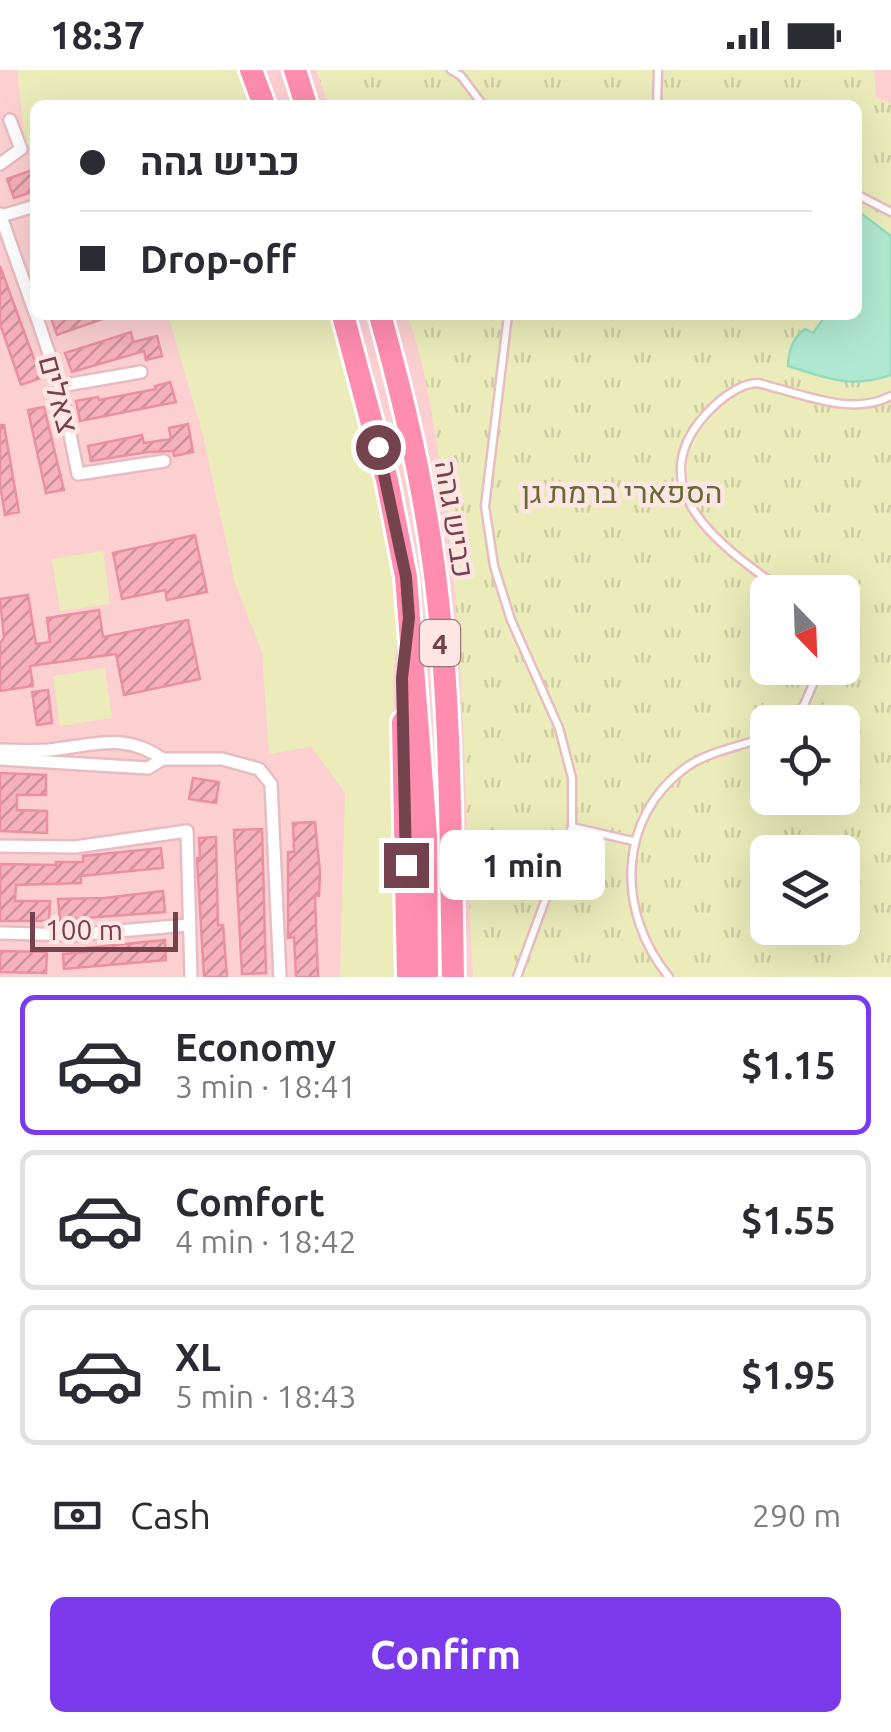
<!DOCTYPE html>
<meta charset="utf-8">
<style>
:root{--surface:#fff;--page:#f2f2f3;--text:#2b2b33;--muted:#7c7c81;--line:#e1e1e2;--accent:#7c3aed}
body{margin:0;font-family:Ubuntu,Heebo,sans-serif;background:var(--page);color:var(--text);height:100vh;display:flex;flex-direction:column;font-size:38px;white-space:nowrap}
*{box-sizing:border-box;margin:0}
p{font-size:32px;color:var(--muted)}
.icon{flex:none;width:55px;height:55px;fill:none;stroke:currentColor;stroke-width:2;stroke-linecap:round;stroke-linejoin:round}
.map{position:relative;height:907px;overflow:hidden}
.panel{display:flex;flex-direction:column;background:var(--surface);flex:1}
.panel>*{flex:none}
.hud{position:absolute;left:30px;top:30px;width:832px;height:220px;border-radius:15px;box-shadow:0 10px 40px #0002;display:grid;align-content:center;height:220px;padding:0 50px;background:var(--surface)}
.needle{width:65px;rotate:157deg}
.tools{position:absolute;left:750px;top:505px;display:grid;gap:20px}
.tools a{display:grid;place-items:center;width:110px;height:110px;border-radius:15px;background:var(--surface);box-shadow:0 10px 40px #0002;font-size:50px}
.scale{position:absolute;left:30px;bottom:25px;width:148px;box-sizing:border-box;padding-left:10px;border:5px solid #75434e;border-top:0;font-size:28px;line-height:35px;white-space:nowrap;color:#75434e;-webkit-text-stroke:8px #ffe6e5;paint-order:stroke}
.end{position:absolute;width:45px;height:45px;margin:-22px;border:12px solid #75434e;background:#fff;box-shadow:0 0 0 5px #fff}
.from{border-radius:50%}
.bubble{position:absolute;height:70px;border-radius:15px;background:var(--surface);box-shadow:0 10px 40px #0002;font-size:32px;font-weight:700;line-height:70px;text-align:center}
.hud b{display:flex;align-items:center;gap:35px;height:95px;font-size:38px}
.hud b+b{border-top:2px solid var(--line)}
.hud i{width:25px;height:25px;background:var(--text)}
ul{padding:18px 0 0;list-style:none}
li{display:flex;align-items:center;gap:30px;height:140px;margin:0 20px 15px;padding:0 30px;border:5px solid var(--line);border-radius:15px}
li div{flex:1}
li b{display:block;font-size:38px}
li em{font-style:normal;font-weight:700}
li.active{border-color:var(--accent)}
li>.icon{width:90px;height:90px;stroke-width:1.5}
.pay{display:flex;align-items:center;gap:25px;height:110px;padding:0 50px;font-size:38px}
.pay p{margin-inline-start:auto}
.action{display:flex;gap:20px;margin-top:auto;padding:20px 50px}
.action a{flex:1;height:115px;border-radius:15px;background:var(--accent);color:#fff;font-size:40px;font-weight:700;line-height:115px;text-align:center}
.status{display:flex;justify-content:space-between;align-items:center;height:70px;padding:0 50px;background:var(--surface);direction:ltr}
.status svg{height:28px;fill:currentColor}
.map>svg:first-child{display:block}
.residential{fill:#fcd0d1;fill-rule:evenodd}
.green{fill:#ebecba}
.park{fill:url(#park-tufts);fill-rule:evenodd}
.water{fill:#b0e9d1;stroke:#95dcbe;stroke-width:2.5}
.building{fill:url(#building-hatch);stroke:#ea90a1;stroke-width:2.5}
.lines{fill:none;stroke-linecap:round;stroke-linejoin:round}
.lane-casing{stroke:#e8bdc2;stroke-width:11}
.street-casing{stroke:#e8bdc2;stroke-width:16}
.highway-casing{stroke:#fff;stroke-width:28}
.lane{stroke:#fff;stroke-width:6}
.street{stroke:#fff;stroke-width:11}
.highway{stroke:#ff8db0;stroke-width:22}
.route{stroke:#75434e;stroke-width:12}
.labels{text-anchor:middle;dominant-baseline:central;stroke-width:9;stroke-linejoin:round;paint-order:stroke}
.shield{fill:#ffe6e5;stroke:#9e747b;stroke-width:2.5}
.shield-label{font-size:28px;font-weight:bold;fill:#75434e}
.street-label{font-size:30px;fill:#75434e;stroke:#ffe6e5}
.park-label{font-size:30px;fill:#646b34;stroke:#ffe6e5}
</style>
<div class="status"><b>18:37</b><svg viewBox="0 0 49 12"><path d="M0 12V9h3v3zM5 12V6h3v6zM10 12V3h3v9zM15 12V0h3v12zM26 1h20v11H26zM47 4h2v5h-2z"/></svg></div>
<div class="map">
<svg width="891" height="907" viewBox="0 0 891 907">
<defs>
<pattern id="park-tufts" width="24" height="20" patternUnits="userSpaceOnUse" patternTransform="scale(2.5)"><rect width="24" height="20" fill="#ebecba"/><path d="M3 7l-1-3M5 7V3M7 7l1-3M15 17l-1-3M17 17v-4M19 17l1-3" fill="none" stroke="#cdcca2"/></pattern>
<pattern id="building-hatch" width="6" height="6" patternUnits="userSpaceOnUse" patternTransform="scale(2.5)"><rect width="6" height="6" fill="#f6b1bd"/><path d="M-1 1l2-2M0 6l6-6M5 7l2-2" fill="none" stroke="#cc929c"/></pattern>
</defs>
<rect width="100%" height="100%" fill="#fededc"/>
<path class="residential" d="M0 0H891V907H0ZM35 35H858V245H35ZM768 522H842V598H768ZM768 652H842V728H768ZM768 782H842V858H768Z"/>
<g class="green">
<path d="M17 0H242L257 35H35V77L26 80Z"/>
<path d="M168 245H338L396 492 399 547 393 609 400 907H340L345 723 312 677 269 684 262 582 235 513 203 365Z"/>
<path d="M103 481 110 534 60 541 52 489Z"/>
<path d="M105 598 112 648 60 656 53 606Z"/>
</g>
<path class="park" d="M316 0H874L876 27 891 34V907H473C464 739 466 569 441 402 433 349 426 295 407 245H858V35H329ZM768 522H842V598H768ZM768 652H842V728H768ZM768 782H842V858H768Z"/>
<path class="water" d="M858 141 891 166V305C851 319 827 308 788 296 789 280 792 269 805 259L813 263 826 245H858Z"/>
<g class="building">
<path d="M35 99V121L14 128 7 109Z"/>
<path d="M0 196 41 308 21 315 0 254Z"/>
<path d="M50 245H111V246L57 265Z"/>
<path d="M131 262 133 272 157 266 162 286 146 290 144 281 72 302 65 283Z"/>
<path d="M170 312 176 332 80 351 76 331 98 327 99 330 156 319 155 316Z"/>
<path d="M44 337 64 420 46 423 28 340Z"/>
<path d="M188 354 193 382 174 386 173 381 148 382 91 391 88 376 142 365 144 373 171 369 169 358Z"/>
<path d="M0 355H4L19 442 5 445 0 415Z"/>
<path d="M195 465 207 522 167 530 165 520 122 529 113 483Z"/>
<path d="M28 525 36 574 50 572 47 548 99 540 103 567 188 550 200 609 124 625 116 584 30 596 33 616 0 621V573L4 568 0 529Z"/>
<path d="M48 620 52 653 37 655 32 622Z"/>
<path d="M0 703 46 705V725H17V740L47 741V763L0 761Z"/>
<path d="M193 708 219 712 216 733 189 729Z"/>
<path d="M315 752 320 802 319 826H315L318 907H296L294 867 288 868V782H294L293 753Z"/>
<path d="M262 759 266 903 242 904 234 760Z"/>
<path d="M216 767 218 855H223L227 907H204L197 788H200L199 768Z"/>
<path d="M161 778 163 798 81 806V813L16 815 15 831H50L49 851H0V794L56 795V792H83V786Z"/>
<path d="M163 821 165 842 60 850 58 829 105 828Z"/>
<path d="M165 870 166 890 64 899 63 884 87 882V878Z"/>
<path d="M0 881 47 882 46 903 0 902Z"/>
</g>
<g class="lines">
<defs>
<g id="lane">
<path d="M451 0 461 6 483 35"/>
<path d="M657 35 658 0"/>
<path d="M858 125 891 142"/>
<path d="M508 245 485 436 494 496 511 550 559 658 572 708V757L517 907"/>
<path d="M785 522C728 481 636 421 706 344 718 331 739 313 758 313 764 314 773 318 780 319 815 329 857 344 891 326"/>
<path d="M789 652 804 635 820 598"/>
<path d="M572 757 633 771"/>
<path d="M669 907C616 843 616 746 688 696 710 681 743 676 768 666"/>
</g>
<g id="street">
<path d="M0 94 21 79 10 50"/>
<path d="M0 144 35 243"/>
<path d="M1 146 35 136"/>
<path d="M36 245 60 316 78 404 164 391"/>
<path d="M60 316 141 302"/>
<path d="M0 680C16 680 32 681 48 680 92 676 123 661 163 689"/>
<path d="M0 689 148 698 163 689H222L259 699 271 714 280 907"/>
<path d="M0 776 75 777 187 761 191 907"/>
<path d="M0 863 74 865 188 855"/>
</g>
<g id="highway">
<path d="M251 0 264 35"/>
<path d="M295 0 306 35"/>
<path d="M343 245 387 410 406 507 426 766 427 907"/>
<path d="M380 245C403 327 423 412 434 497 452 632 450 771 453 907"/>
<path d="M403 652 408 907"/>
</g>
</defs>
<use href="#lane" class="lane-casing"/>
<use href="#street" class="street-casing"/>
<use href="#highway" class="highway-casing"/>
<use href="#lane" class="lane"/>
<use href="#street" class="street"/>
<use href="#highway" class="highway"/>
</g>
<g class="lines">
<path class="route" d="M378 377 406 507 409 548 402 608 406 795"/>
</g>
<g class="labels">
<rect class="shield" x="420" y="550" width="40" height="46" rx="8"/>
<g class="shield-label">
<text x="440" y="573">4</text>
</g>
<g class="street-label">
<text transform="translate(59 324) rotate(75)">צאלים</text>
<text transform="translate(455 449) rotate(81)">כביש גהה</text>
</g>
<g class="park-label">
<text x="622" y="422">הספארי ברמת גן</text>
</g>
</g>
</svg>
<div class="tools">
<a><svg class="needle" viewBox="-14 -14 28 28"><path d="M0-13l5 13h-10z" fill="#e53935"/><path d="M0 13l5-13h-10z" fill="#7c7c81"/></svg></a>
<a><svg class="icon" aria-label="locate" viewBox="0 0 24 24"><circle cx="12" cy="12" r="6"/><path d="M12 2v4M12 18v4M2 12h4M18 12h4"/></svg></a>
<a><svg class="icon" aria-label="layers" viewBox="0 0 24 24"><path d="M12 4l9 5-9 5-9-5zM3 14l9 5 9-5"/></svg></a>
</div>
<div class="scale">100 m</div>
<i class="end from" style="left:378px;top:377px"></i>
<i class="end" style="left:406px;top:795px"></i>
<div class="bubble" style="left:440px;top:760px;width:165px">1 min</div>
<div class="hud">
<b><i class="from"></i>כביש גהה</b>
<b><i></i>Drop-off</b>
</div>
</div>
<section class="panel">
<ul>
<li class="active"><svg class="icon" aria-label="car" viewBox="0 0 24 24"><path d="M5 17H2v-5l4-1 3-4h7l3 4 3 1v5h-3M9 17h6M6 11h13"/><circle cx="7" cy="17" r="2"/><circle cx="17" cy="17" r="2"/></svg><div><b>Economy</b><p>3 min · 18:41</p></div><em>$1.15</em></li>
<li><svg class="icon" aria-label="car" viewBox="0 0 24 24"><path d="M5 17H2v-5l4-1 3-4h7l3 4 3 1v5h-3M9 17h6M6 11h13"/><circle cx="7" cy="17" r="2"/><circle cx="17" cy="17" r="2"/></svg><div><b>Comfort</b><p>4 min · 18:42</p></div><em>$1.55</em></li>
<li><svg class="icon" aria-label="car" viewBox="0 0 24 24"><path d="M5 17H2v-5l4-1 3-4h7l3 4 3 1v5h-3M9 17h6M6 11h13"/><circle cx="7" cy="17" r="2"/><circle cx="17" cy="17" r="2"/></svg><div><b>XL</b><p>5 min · 18:43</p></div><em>$1.95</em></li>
</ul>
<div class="pay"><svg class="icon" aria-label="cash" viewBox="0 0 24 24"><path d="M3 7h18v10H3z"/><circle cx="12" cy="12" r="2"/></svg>Cash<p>290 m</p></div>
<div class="action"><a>Confirm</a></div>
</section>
